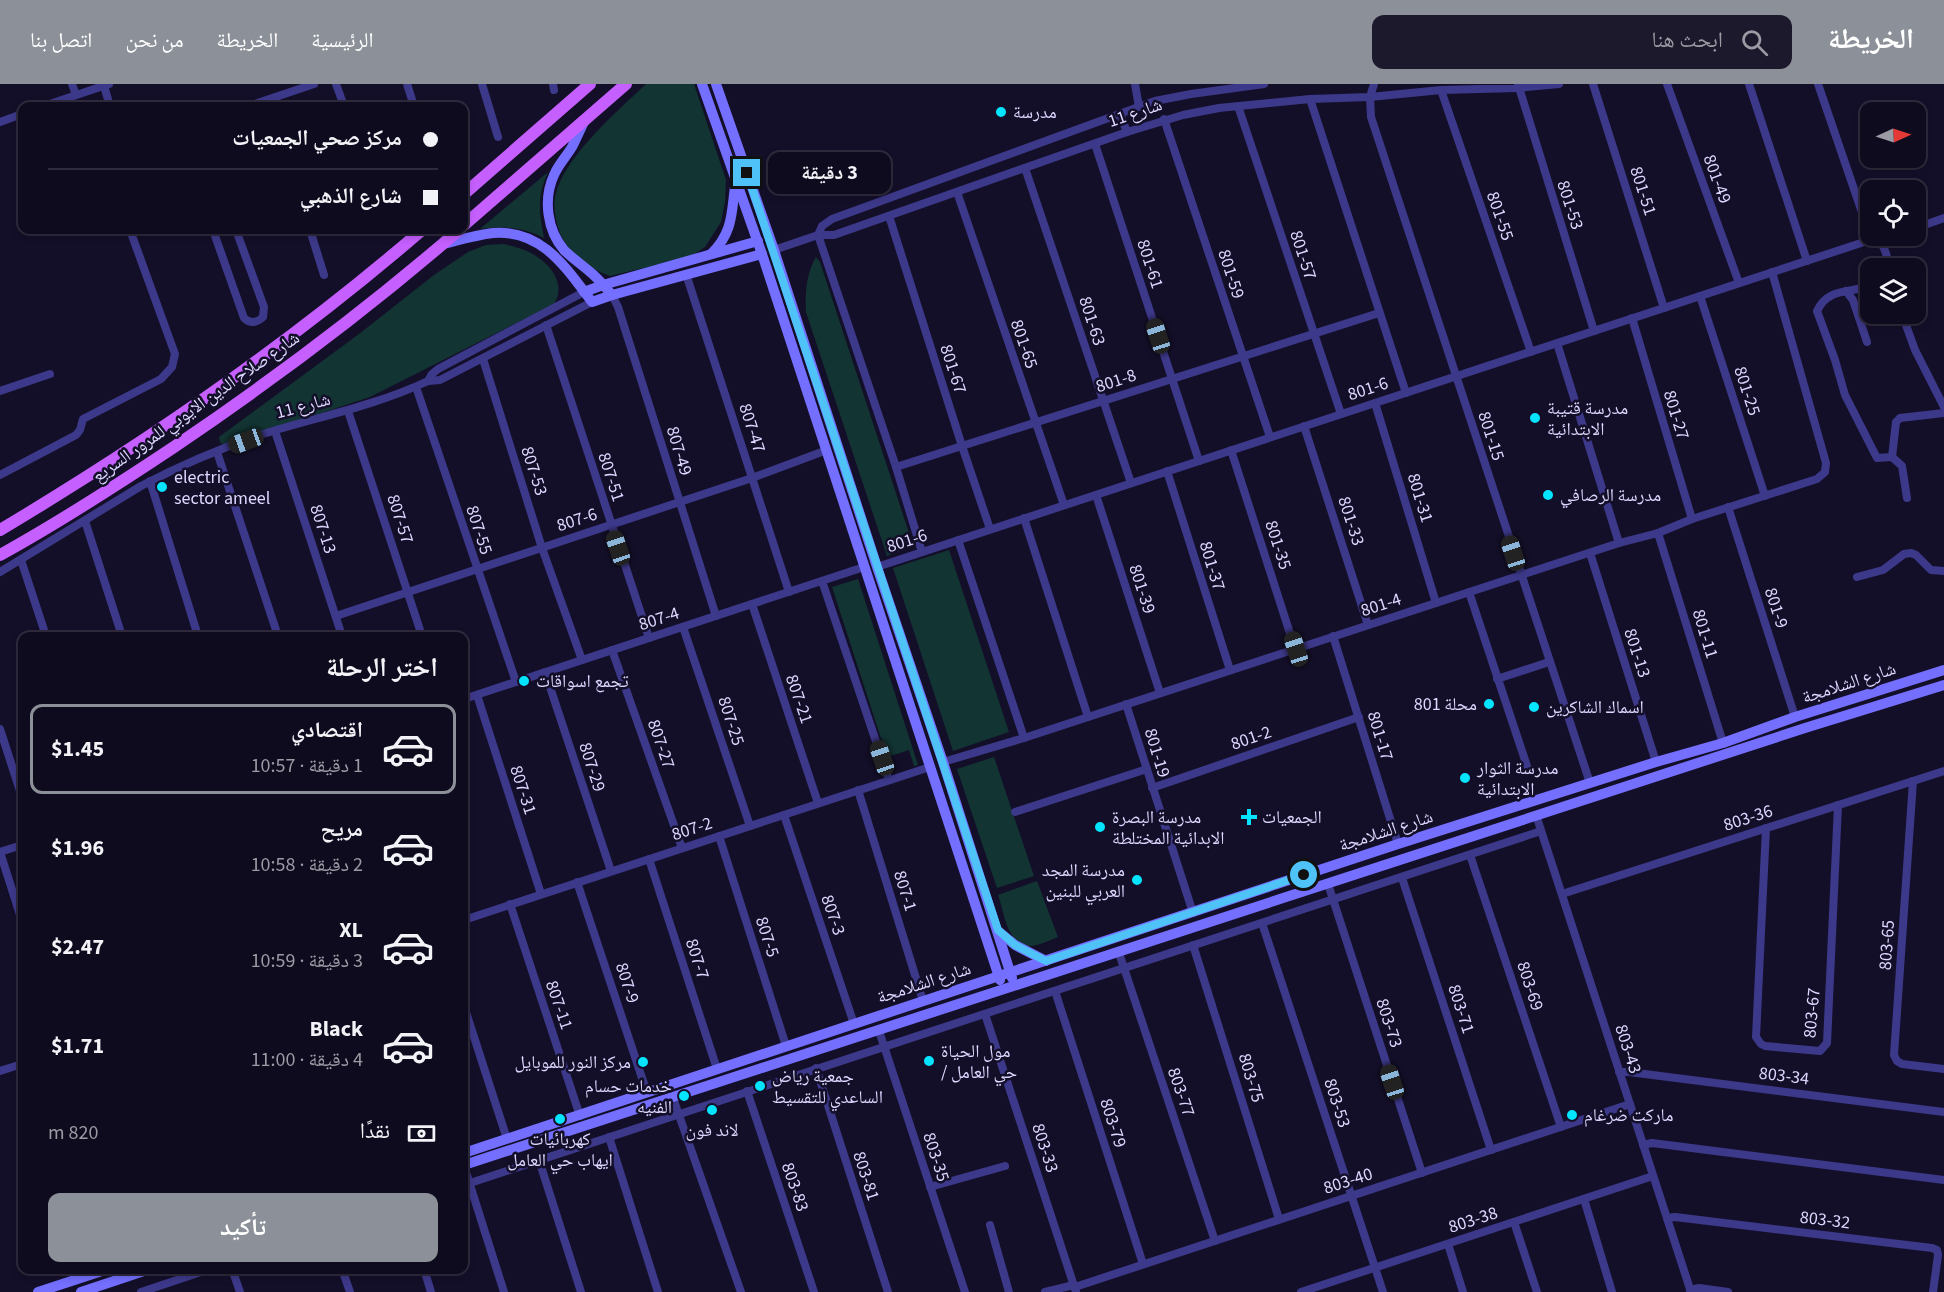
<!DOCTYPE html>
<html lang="ar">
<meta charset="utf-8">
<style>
:root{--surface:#0f0b1f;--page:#1d192c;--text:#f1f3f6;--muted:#9b9ba4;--line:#2f2b3d;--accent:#8c9099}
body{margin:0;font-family:"Source Sans 3","Noto Naskh Arabic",sans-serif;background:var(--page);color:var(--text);direction:rtl;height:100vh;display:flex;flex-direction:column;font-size:22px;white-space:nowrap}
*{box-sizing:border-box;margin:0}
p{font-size:20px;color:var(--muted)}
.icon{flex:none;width:33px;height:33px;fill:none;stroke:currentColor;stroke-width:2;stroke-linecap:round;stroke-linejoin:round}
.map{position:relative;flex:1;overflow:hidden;direction:ltr}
.panel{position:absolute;left:18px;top:548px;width:450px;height:642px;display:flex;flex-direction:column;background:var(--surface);border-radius:12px;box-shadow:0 3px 9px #0003,0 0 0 2px var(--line);direction:rtl}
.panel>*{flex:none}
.hud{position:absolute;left:18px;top:18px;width:450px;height:132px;border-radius:12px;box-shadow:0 3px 9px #0003,0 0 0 2px var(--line);direction:rtl;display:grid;align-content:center;height:132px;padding:0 30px;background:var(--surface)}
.needle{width:39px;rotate:87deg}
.buttons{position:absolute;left:1860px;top:18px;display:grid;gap:12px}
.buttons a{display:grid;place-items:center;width:66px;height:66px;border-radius:12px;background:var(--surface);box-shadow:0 3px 9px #0003,0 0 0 2px var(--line);font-size:30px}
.end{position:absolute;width:27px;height:27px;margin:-14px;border:8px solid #4fc3f7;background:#111;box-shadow:0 0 0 3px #111}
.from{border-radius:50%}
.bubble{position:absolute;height:42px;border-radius:12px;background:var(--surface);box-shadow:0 3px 9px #0003,0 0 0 2px var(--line);font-size:20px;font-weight:700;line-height:42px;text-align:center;direction:rtl}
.car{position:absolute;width:18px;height:36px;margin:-18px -9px;border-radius:8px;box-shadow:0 0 4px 2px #0007;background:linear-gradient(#222 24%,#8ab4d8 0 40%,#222 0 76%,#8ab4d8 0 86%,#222 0)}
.hud b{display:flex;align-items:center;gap:21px;height:57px;font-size:22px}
.hud b+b{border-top:2px solid var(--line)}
.hud i{width:15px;height:15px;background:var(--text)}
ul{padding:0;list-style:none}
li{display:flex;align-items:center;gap:18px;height:90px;margin:0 12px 9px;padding:0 18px;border:3px solid transparent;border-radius:12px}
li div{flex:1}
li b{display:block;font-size:22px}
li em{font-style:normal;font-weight:700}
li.current{border-color:var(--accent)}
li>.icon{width:54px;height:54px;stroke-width:1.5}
h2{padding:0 30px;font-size:27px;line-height:72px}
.pay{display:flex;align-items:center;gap:15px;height:66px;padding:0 30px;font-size:22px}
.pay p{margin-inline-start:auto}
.button{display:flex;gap:12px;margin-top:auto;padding:12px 30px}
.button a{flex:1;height:69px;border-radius:12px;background:var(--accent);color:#fff;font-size:24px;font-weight:700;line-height:69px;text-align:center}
header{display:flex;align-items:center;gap:36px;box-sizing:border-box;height:84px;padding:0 30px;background:var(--accent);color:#fff}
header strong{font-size:28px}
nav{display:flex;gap:33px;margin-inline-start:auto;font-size:21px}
.search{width:420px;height:54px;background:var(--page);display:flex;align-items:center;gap:15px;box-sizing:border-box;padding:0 21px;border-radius:12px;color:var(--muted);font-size:22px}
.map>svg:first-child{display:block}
.green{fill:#123433}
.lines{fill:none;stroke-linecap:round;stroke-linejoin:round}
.street{stroke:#3d398a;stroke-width:8}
.secondary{stroke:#746fff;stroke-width:10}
.primary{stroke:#c55fff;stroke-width:12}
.route{stroke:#4fc3f7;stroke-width:8}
.poi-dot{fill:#04e4ff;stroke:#140f29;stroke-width:2}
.labels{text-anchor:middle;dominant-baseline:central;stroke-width:5;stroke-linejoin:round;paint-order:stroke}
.poi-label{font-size:18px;fill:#ddd8ff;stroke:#140f29;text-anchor:start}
.street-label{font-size:18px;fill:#ddd8ff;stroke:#140f29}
</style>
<header>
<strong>الخريطة</strong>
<div class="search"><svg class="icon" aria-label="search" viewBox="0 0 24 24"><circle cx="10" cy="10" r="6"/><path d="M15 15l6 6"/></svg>ابحث هنا</div>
<nav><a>الرئيسية</a><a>الخريطة</a><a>من نحن</a><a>اتصل بنا</a></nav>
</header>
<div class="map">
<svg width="1944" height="1208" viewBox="0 0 1944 1208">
<rect width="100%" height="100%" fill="#140f29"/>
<g class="green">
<path d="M646 0H694L726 96 725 118 721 138 705 163 690 173 610 192C590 185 568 169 560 149 556 138 553 124 555 113 563 73 618 27 646 0Z"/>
<path d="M548 88C537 113 539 127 544 154 523 143 503 142 480 145Z"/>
<path d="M504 160C511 162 520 164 527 167 547 176 568 198 554 220L370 313 224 361 220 358 219 353 359 250 434 191 468 168 486 161Z"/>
<path d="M816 173 820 178 913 461 887 472 806 228C805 209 806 190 816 173Z"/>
<path d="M949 466 1009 648 953 667 893 484Z"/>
<path d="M858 495 918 681 914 682 909 666 887 673 832 503Z"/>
<path d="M994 673 1034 792 997 804 957 685Z"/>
<path d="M1037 797 1058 853C1050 856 1038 862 1030 862 1007 862 1004 827 998 811Z"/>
</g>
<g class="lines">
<g class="street">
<path d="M72 0 76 11"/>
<path d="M336 0 344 22"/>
<path d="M407 0 414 22"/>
<path d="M482 0 498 53"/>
<path d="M553 0 554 6"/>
<path d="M1135 0 1139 23"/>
<path d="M1374 0 1370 13 1371 33 1590 699"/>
<path d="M1518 0 1594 247"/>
<path d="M1593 0 1664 224"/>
<path d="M1667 0 1739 199"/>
<path d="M1749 0 1807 177"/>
<path d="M1818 0 1867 143 1868 153"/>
<path d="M104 2 110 22"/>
<path d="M1441 6 1531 268"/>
<path d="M1310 15 1406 309"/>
<path d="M44 22 109 0"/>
<path d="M249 22 314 0"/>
<path d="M1238 22 1341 330"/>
<path d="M1120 30 1127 48"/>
<path d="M1164 35 1270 353"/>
<path d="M0 38 22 30"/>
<path d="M1095 60 1199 377"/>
<path d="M1025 84 1131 399"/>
<path d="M957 108 1064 421"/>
<path d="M889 132 962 362 990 445"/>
<path d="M1916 144 1944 134"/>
<path d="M213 146 244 234C250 240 257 239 263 233L264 223 236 146"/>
<path d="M310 146 324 191"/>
<path d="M1868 153C1885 155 1886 170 1890 184"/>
<path d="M1879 156 1893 152"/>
<path d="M774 166 818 151H834L1127 48 1183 31 1219 24 1310 15 1370 13 1441 6 1517 4 1559 0"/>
<path d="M686 190 789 508"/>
<path d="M1870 201C1850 210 1828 203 1817 227L1835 276 1845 311 1877 374 1892 373 1896 338 1900 334 1944 329"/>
<path d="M1846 207 1853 216 1867 258"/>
<path d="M612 211 618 223 716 532"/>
<path d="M1700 212 1765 412"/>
<path d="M1902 230 1915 266 1944 323"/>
<path d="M1632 234 1692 435"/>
<path d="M546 241 649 554"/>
<path d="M1557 259 1619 459"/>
<path d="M483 275 542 464 582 576"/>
<path d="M428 297 432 290 438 285 584 208"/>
<path d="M416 303 516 598"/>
<path d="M0 307 50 290"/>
<path d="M1375 319 1436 519"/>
<path d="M348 327 422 552"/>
<path d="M1304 342 1368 541"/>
<path d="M275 347 342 552"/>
<path d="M1231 366 1295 565"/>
<path d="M217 368 278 552"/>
<path d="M1892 373 1902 382 1907 414"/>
<path d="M896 383 1379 229"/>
<path d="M1167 387 1230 586"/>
<path d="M0 391 76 351 80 346 83 335 161 295 172 283 175 270 130 146"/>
<path d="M150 397 198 552"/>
<path d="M1096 411 1160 609"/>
<path d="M1728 423 1795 633"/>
<path d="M1024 434 1088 633"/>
<path d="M85 437 122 552"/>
<path d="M1658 449 1723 659"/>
<path d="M958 456 1024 654"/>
<path d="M922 468 896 383 818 151 822 142 832 135 1155 17 1191 10 1264 0"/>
<path d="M1590 469 1656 678"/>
<path d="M21 476 46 552"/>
<path d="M877 483 1861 159 1868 153"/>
<path d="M0 488 141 402C183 380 230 360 276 346 327 331 379 320 428 297L440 296 592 218"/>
<path d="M1857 493 1883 486 1904 470 1911 469 1916 471 1931 486 1944 487"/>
<path d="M822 497 889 696"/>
<path d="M1469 508 1528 685"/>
<path d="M752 520 818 719"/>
<path d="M336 532 752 394 827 366"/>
<path d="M683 543 750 742"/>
<path d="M1333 552 1398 760"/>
<path d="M612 566 682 764"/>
<path d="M545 588 611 787"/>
<path d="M1497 595 1549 578"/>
<path d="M477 611 541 810"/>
<path d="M464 615 864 483"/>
<path d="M1126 620 1193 829"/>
<path d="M0 645 22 713"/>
<path d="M943 678 1024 654 1619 459 1658 449 1692 435 1817 395 1825 388 1826 379 1772 188"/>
<path d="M1913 697 1894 971 1897 977 1902 980 1944 985"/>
<path d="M1152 704 1359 633"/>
<path d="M858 706 923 917"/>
<path d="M1015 728 1147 685"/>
<path d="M784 731 854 940"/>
<path d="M1536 731 1691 1208"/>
<path d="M1766 744 1756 953 1761 960 1765 962 1820 967 1827 959 1838 721"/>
<path d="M719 752 786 962"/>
<path d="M0 768 22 837"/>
<path d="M0 768 22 761"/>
<path d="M1470 771 1561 1043"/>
<path d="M649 775 717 985"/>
<path d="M1402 794 1491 1066"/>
<path d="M577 798 647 1009"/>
<path d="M1328 800 1422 1089"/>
<path d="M1562 810 1944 687"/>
<path d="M510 820 580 1032"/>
<path d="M464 836 930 683"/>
<path d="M1262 839 1383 1208"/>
<path d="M1193 861 1279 1135"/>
<path d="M1119 869 1215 1157"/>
<path d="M1055 907 1143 1180"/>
<path d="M464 922 507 1055"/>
<path d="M985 930 1076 1208"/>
<path d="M879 947 965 1208"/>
<path d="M816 984 888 1208"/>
<path d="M0 987 22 980"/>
<path d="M1619 988H1629L1944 1028"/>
<path d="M747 1007 814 1208"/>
<path d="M673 1014 741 1208"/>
<path d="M609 1053 658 1208"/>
<path d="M1643 1061 1652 1059 1944 1096"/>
<path d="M539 1076 581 1208"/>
<path d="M464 1082 504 1208"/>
<path d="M464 1101 1541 747"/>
<path d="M930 1103 1005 1082"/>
<path d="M1584 1115 1612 1208"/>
<path d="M1667 1134 1675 1133 1932 1164 1937 1166 1938 1171 1933 1208"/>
<path d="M1514 1138 1537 1208"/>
<path d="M990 1141 1009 1208"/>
<path d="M1448 1160 1463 1208"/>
<path d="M232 1185 240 1208"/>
<path d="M342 1185 350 1208"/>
<path d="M424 1185 431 1208"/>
<path d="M1075 1203 1630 1020"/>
<path d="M1690 1206 1699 1204 1728 1208"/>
<path d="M141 1208 210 1185"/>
<path d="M1045 1208 1074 1201"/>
<path d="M1301 1208 1653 1092"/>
</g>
<g class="secondary">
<path d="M702 0 762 170 1000 896"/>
<path d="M716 0 774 166 877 483 943 678 1012 894"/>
<path d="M584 38C580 46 576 55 572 63 566 73 558 81 554 91 543 115 547 146 564 166 572 174 581 180 589 187 598 194 605 203 612 211"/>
<path d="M443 160C459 156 476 151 493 149 542 145 566 184 592 218L612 211 762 170"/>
<path d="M711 170C735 147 731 125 736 96"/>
<path d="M584 208 603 201 758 157"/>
<path d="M998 847 1015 861 1046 877"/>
<path d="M464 1069 1398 760 1656 678 1723 659 1795 633 1944 586"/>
<path d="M464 1081 1805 644 1944 601"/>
<path d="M38 1208 108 1185"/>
<path d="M81 1208 150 1185"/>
</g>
<g class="primary">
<path d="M464 110 590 0"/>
<path d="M464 141 626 0"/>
<path d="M0 446C148 358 292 258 422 146"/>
<path d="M0 471C60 438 117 401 174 363 273 296 369 224 459 146"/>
</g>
</g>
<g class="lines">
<path class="route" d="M747 89 998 846 1015 861 1046 877 1304 791"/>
</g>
<g class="poi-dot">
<circle cx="1001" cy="28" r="6"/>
<circle cx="1535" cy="334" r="6"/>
<circle cx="162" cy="403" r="6"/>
<circle cx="1548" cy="411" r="6"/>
<circle cx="524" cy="597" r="6"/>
<circle cx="1489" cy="620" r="6"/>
<circle cx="1534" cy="623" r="6"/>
<circle cx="1465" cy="694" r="6"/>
<path d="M1246 724h6v6h6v6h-6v6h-6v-6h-6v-6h6z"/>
<circle cx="1100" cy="743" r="6"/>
<circle cx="1137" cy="796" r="6"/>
<circle cx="929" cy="977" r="6"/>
<circle cx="643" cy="978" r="6"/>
<circle cx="760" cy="1002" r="6"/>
<circle cx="684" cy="1012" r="6"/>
<circle cx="712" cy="1026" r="6"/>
<circle cx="1572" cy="1031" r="6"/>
<circle cx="560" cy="1035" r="6"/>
</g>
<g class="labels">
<g class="poi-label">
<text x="1013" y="28">مدرسة</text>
<text x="1547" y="324">مدرسة قتيبة<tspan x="1547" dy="21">الابتدائية</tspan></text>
<text x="174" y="393">electric<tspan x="174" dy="21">sector ameel</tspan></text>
<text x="1560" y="411">مدرسة الرصافي</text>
<text x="536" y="597">تجمع اسواقات</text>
<text x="1477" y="620" text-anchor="end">محلة 801</text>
<text x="1546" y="623">اسماك الشاكرين</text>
<text x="1477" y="684">مدرسة الثوار<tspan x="1477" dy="21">الابتدائية</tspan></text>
<text x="1112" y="733">مدرسة البصرة<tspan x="1112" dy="21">الابدائية المختلطة</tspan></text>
<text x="1262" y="733">الجمعيات</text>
<text x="1125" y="786" text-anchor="end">مدرسة المجد<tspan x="1125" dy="21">العربي للبنين</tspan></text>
<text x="941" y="967">مول الحياة<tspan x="941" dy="21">/ حي العامل</tspan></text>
<text x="631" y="978" text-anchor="end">مركز النور للموبايل</text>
<text x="772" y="992">جمعية رياض<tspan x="772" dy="21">الساعدي للتقسيط</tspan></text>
<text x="672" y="1002" text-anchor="end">خدمات حسام<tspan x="672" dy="21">الفنيه</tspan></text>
<text x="1584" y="1031">ماركت ضرغام</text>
<text x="712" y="1046" text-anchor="middle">لاند فون</text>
<text x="560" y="1055" text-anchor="middle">كهربائيات<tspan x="560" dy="21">ايهاب حي العامل</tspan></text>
</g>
<g class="street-label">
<text transform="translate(1135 29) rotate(-19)">شارع 11</text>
<text transform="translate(1717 95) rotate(70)">801-49</text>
<text transform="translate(1643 107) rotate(72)">801-51</text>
<text transform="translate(1570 121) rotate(72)">801-53</text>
<text transform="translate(1500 132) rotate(71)">801-55</text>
<text transform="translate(1303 171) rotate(72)">801-57</text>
<text transform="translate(1150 180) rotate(72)">801-61</text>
<text transform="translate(1231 190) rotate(72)">801-59</text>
<text transform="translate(1092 237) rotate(72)">801-63</text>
<text transform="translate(1024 260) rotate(71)">801-65</text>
<text transform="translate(953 285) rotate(72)">801-67</text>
<text transform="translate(1116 297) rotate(-18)">801-8</text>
<text transform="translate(1368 305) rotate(-18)">801-6</text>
<text transform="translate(1747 307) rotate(72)">801-25</text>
<text transform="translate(303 322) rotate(-15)">شارع 11</text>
<text transform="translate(196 323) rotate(-35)">شارع صلاح الدين الايوبي للمرور السريع</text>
<text transform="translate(1676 331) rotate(73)">801-27</text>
<text transform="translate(752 344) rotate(72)">807-47</text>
<text transform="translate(1491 352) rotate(72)">801-15</text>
<text transform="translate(679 367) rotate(73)">807-49</text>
<text transform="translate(534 387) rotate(72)">807-53</text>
<text transform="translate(611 393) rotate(72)">807-51</text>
<text transform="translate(1420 414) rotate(73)">801-31</text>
<text transform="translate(400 435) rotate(72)">807-57</text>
<text transform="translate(577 436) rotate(-18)">807-6</text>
<text transform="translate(1351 437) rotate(72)">801-33</text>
<text transform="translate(323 445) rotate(72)">807-13</text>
<text transform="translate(479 446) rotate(72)">807-55</text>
<text transform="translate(907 457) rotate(-18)">801-6</text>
<text transform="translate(1278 461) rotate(72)">801-35</text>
<text transform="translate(1212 482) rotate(73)">801-37</text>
<text transform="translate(1142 505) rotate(72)">801-39</text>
<text transform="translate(1381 521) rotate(-18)">801-4</text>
<text transform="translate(1776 524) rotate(72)">801-9</text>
<text transform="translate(659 535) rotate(-18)">807-4</text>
<text transform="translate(1705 550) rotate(73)">801-11</text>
<text transform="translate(1637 569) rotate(72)">801-13</text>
<text transform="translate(1849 599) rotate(-18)">شارع الشلامجة</text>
<text transform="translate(799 615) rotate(71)">807-21</text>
<text transform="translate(731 637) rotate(72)">807-25</text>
<text transform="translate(1380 652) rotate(73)">801-17</text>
<text transform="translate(1251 654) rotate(-19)">801-2</text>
<text transform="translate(661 660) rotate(71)">807-27</text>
<text transform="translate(1157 669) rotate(73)">801-19</text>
<text transform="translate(592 683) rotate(72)">807-29</text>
<text transform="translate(523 706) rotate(72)">807-31</text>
<text transform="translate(1748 734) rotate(-18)">803-36</text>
<text transform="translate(692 745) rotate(-18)">807-2</text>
<text transform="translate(1386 747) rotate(-18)">شارع الشلامجة</text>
<text transform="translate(905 807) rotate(73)">807-1</text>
<text transform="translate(833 831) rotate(71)">807-3</text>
<text transform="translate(767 853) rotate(72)">807-5</text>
<text transform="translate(1887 861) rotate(-86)">803-65</text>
<text transform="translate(697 875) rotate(72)">807-7</text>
<text transform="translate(627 899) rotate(72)">807-9</text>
<text transform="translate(924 899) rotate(-18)">شارع الشلامجة</text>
<text transform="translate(1530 902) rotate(72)">803-69</text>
<text transform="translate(559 921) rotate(71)">807-11</text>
<text transform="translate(1461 925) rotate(72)">803-71</text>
<text transform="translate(1812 929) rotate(-85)">803-67</text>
<text transform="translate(1389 939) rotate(72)">803-73</text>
<text transform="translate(1628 965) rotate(72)">803-43</text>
<text transform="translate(1784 992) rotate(7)">803-34</text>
<text transform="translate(1251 994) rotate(73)">803-75</text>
<text transform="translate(1181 1008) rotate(71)">803-77</text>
<text transform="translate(1337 1019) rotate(72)">803-53</text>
<text transform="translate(1113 1039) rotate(72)">803-79</text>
<text transform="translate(1045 1064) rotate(72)">803-33</text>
<text transform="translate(936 1073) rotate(72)">803-35</text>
<text transform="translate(866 1092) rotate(72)">803-81</text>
<text transform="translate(1348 1097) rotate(-18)">803-40</text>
<text transform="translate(795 1103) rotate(71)">803-83</text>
<text transform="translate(1473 1136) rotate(-18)">803-38</text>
<text transform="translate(1825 1136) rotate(7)">803-32</text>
</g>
</g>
</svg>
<div class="buttons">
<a><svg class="needle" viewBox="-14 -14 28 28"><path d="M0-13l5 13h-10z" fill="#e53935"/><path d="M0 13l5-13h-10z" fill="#9b9ba4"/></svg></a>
<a><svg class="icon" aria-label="locate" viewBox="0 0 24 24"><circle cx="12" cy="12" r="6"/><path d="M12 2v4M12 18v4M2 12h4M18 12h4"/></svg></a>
<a><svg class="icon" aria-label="layers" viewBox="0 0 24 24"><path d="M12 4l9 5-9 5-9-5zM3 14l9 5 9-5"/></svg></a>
</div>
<i class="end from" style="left:1304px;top:791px"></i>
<i class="end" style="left:747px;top:89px"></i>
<div class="bubble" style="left:768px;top:68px;width:123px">3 دقيقة</div>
<i class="car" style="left:1158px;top:252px;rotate:342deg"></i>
<i class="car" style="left:246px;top:357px;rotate:250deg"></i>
<i class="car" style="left:618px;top:464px;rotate:341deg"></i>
<i class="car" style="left:1513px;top:469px;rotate:342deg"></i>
<i class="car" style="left:1296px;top:565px;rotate:342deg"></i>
<i class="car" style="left:882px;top:674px;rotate:341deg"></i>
<i class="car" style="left:1392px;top:998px;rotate:342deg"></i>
<div class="hud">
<b><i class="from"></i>مركز صحي الجمعيات</b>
<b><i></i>شارع الذهبي</b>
</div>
<section class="panel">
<h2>اختر الرحلة</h2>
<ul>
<li class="current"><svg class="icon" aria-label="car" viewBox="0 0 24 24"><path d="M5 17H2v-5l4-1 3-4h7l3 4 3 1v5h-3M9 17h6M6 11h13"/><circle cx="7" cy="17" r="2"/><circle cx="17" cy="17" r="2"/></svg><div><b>اقتصادي</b><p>1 دقيقة · 10:57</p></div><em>$1.45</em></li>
<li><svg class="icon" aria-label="car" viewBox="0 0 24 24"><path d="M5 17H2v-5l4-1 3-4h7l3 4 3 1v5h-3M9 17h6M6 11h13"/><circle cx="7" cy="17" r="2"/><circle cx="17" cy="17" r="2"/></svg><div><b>مريح</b><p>2 دقيقة · 10:58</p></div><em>$1.96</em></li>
<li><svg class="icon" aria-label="car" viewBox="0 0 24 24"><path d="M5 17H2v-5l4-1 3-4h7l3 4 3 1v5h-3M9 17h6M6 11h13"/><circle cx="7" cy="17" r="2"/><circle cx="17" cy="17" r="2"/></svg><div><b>XL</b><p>3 دقيقة · 10:59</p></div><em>$2.47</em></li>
<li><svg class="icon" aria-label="car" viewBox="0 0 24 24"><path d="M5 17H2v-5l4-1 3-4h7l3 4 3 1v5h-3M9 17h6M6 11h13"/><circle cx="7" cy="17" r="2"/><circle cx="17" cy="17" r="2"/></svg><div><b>Black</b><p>4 دقيقة · 11:00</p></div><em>$1.71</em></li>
</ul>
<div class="pay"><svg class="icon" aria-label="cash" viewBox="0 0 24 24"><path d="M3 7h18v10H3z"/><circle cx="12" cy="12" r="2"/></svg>نقدًا<p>820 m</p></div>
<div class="button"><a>تأكيد</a></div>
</section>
</div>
